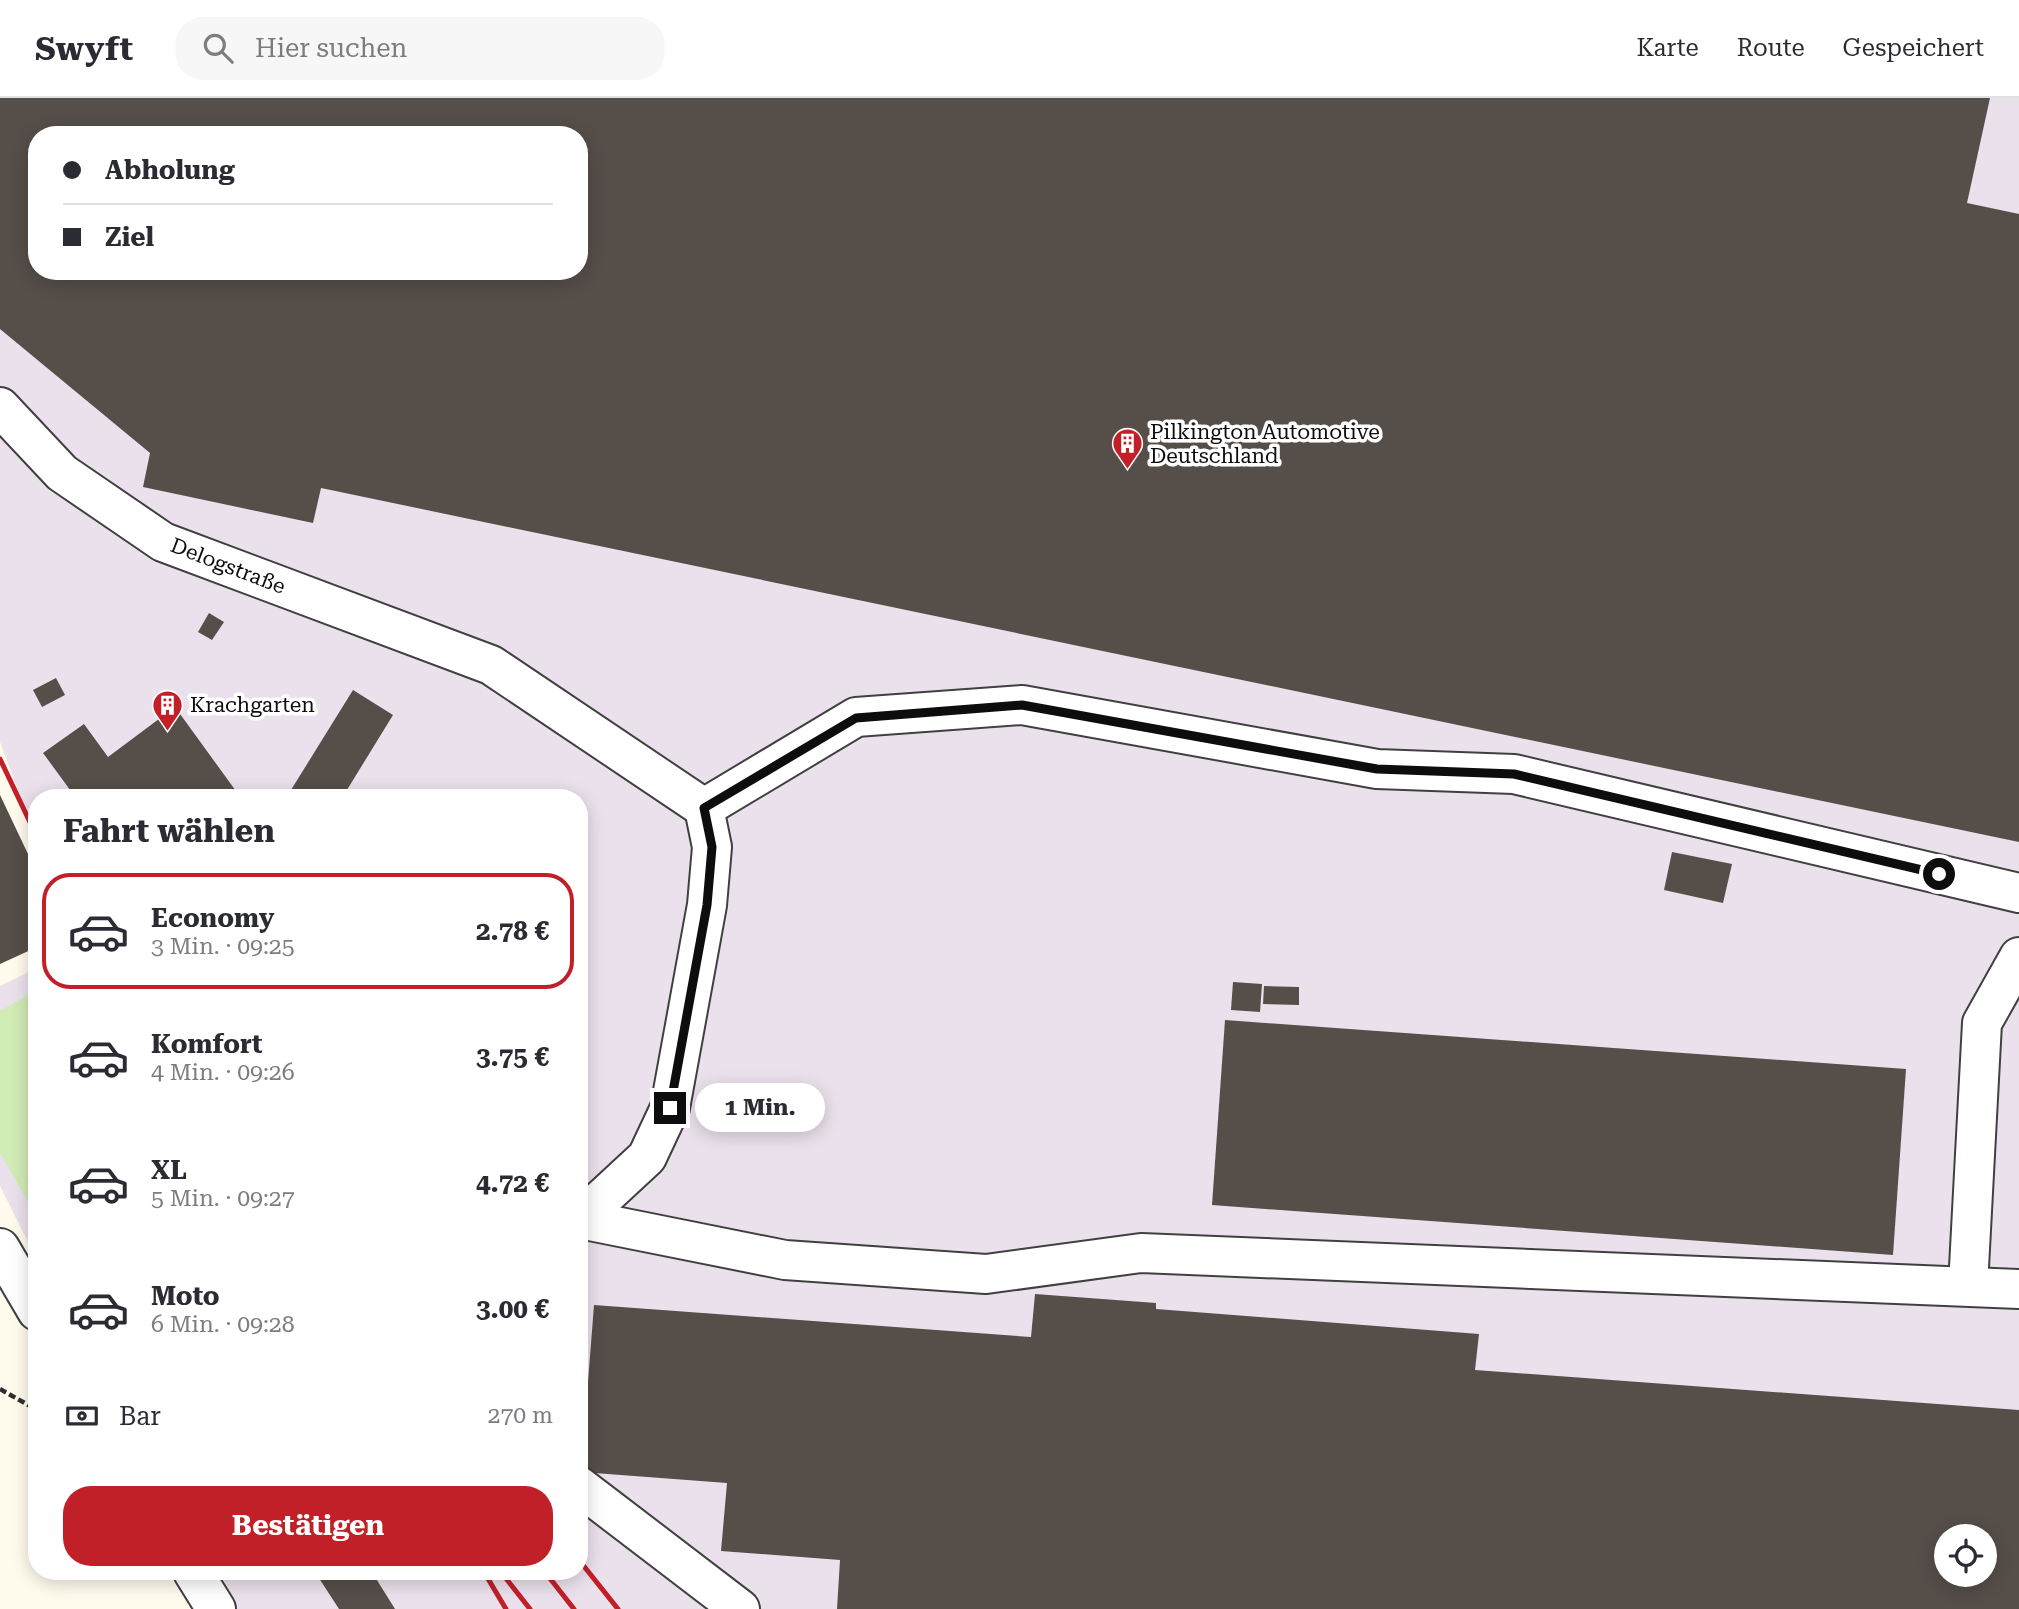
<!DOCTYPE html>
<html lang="de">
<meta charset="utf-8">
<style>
:root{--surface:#fff;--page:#f7f7f7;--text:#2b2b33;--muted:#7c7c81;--line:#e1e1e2;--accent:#c12029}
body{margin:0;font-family:"Roboto Serif",serif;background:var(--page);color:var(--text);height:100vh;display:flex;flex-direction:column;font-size:26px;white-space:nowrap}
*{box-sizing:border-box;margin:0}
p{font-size:23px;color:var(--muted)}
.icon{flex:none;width:38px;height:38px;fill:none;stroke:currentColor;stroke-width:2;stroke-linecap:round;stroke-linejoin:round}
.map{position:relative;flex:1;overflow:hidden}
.side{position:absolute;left:28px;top:691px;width:560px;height:791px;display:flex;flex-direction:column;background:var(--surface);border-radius:28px;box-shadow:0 4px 18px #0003}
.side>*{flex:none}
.hud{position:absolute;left:28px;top:28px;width:560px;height:154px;border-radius:28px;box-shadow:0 4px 18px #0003;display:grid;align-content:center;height:154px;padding:0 35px;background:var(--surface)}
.buttons{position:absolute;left:1934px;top:1426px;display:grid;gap:14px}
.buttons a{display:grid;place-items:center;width:63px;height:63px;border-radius:50%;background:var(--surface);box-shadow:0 4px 18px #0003;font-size:35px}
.end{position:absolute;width:32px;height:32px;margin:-16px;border:9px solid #0d0d0d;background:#fff;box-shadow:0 0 0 4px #fff}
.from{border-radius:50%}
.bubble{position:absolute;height:49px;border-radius:24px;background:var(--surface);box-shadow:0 4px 18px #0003;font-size:23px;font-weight:700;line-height:49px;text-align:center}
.hud b{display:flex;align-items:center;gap:24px;height:66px;font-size:26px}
.hud b+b{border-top:2px solid var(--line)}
.hud i{width:18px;height:18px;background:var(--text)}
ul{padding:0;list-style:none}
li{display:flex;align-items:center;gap:21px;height:116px;margin:0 14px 10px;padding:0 21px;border:4px solid transparent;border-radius:28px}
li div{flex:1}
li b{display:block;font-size:26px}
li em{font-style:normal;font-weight:700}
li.current{border-color:var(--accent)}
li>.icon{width:63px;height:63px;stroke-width:1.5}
h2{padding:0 35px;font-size:32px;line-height:84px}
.pay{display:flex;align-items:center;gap:18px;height:77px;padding:0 35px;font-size:26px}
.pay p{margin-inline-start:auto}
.action{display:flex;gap:14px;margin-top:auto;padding:14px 35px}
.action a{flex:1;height:80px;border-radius:28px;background:var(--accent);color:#fff;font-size:28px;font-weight:700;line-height:80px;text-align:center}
header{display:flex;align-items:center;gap:42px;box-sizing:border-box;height:98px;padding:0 35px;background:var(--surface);border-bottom:2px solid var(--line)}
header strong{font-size:33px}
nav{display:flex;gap:38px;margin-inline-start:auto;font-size:24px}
.search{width:490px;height:63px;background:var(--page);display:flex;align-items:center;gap:18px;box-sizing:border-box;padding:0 24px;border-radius:28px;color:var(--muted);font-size:26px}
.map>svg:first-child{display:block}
.industrial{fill:#ebe1ec;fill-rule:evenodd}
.green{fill:#d1ebb5}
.building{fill:#564e49;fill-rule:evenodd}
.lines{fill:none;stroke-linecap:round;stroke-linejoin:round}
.minor-casing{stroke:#404040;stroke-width:42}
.path{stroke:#2f2f2f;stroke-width:4.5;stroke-dasharray:7 3.5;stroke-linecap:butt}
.minor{stroke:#fff;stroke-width:38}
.rail{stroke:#c12029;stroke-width:5}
.route{stroke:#0d0d0d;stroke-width:9}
.labels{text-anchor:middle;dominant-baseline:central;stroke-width:7;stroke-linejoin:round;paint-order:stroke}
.poi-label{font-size:21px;fill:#0d0d0d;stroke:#fff;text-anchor:start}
.street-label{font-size:21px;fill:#0d0d0d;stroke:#fff}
</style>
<header>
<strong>Swyft</strong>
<div class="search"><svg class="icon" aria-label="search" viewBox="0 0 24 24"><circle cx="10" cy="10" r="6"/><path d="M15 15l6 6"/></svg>Hier suchen</div>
<nav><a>Karte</a><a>Route</a><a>Gespeichert</a></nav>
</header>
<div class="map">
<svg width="2019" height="1511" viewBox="0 0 2019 1511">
<rect width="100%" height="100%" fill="#fffbed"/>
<g class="industrial">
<path d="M0 0H2019V1511H231L208 1474H579V700H37V744L0 644ZM37 37H579V173H37ZM1946 1438H1984V1477H1946Z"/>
<path d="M37 870V1162L0 1088V888Z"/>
</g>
<path class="green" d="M37 892V1119L0 1055V913Z"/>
<g class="building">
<path d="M0 0H1990L1967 105 2019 116V744L321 390 313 425 143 389 150 355 0 231ZM37 37H579V173H37Z"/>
<path d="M209 515 224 524 212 542 198 534Z"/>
<path d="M56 580 65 597 42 609 33 592Z"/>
<path d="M353 592 393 617 342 700H286Z"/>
<path d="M175 609 241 700H76L43 655 84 626 108 659Z"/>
<path d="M0 697 37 775V849L0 866Z"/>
<path d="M1672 754 1732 766 1723 805 1664 792Z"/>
<path d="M1233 884 1262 886 1260 914 1231 912Z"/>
<path d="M1264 888 1299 889V907L1263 906Z"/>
<path d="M1225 922 1906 971 1893 1157 1212 1107Z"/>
<path d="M1035 1196 1156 1205V1211L1479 1236 1475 1272 2019 1312V1511H837L840 1462 721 1453 727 1385 581 1374 594 1207 1031 1239ZM1946 1438H1984V1477H1946Z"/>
<path d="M315 1474H367L371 1480 375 1479 395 1511H339Z"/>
</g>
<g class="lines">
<defs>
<g id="minor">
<path d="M0 309 62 375 163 444 491 567 704 710 856 619 1022 607 1377 671 1514 676 2019 795"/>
<path d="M580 1121 785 1162 986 1176 1141 1155 2019 1191"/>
<path d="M579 1122 647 1059 670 1010 707 807 712 749 704 710"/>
<path d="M0 1150 37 1213"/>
<path d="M1968 1188 1982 925 2019 859"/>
<path d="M579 1388 740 1511"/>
<path d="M193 1474 216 1511"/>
</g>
</defs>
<use href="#minor" class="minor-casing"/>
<path class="path" d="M0 1291 37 1312"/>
<use href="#minor" class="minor"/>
<g class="rail">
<path d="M0 661 37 739"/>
<path d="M579 1462 618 1511"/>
<path d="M484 1474 506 1511"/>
<path d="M501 1474 530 1511"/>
<path d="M545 1474 574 1511"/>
</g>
</g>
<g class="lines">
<path class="route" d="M670 1010 707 807 712 749 704 710 856 620 1022 607 1377 671 1514 676 1939 776"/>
</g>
<defs>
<symbol id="building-pin" viewBox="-11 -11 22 30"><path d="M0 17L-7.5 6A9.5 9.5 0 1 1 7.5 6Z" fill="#c12029" stroke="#fff"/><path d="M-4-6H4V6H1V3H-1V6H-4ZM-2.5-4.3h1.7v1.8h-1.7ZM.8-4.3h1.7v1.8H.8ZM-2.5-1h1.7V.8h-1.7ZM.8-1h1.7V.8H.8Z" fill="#fff"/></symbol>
</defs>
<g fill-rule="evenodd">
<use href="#building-pin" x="1110" y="328" width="35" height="47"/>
<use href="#building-pin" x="150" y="590" width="35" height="47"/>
</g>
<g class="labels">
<g class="poi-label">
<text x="1150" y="334">Pilkington Automotive<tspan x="1150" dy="24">Deutschland</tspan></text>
<text x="190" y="607">Krachgarten</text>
</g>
<g class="street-label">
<text transform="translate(228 468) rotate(21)">Delogstraße</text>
</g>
</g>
</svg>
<div class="buttons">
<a><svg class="icon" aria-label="locate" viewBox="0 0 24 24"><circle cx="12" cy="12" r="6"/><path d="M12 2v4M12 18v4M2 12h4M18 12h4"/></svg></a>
</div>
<i class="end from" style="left:1939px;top:776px"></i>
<i class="end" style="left:670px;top:1010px"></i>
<div class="bubble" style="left:695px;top:985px;width:130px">1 Min.</div>
<div class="hud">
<b><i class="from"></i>Abholung</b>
<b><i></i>Ziel</b>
</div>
<section class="side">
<h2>Fahrt wählen</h2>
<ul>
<li class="current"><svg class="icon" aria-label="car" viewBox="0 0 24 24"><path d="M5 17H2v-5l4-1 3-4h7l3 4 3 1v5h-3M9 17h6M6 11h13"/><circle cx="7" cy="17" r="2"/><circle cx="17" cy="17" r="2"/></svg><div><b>Economy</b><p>3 Min. · 09:25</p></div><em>2.78 €</em></li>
<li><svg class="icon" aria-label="car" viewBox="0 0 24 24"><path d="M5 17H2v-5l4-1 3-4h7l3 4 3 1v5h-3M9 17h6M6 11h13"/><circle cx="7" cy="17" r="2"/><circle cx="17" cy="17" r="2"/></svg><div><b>Komfort</b><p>4 Min. · 09:26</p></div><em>3.75 €</em></li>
<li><svg class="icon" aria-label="car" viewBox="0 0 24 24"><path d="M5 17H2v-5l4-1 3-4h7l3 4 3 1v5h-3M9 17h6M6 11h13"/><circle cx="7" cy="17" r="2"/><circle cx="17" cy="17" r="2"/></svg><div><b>XL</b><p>5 Min. · 09:27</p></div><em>4.72 €</em></li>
<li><svg class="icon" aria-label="car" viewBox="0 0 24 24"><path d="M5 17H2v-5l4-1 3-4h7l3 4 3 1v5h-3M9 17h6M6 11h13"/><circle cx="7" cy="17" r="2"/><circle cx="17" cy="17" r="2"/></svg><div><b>Moto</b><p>6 Min. · 09:28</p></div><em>3.00 €</em></li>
</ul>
<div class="pay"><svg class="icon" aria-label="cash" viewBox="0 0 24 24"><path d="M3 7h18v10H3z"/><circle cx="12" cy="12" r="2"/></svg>Bar<p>270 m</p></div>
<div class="action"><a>Bestätigen</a></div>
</section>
</div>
